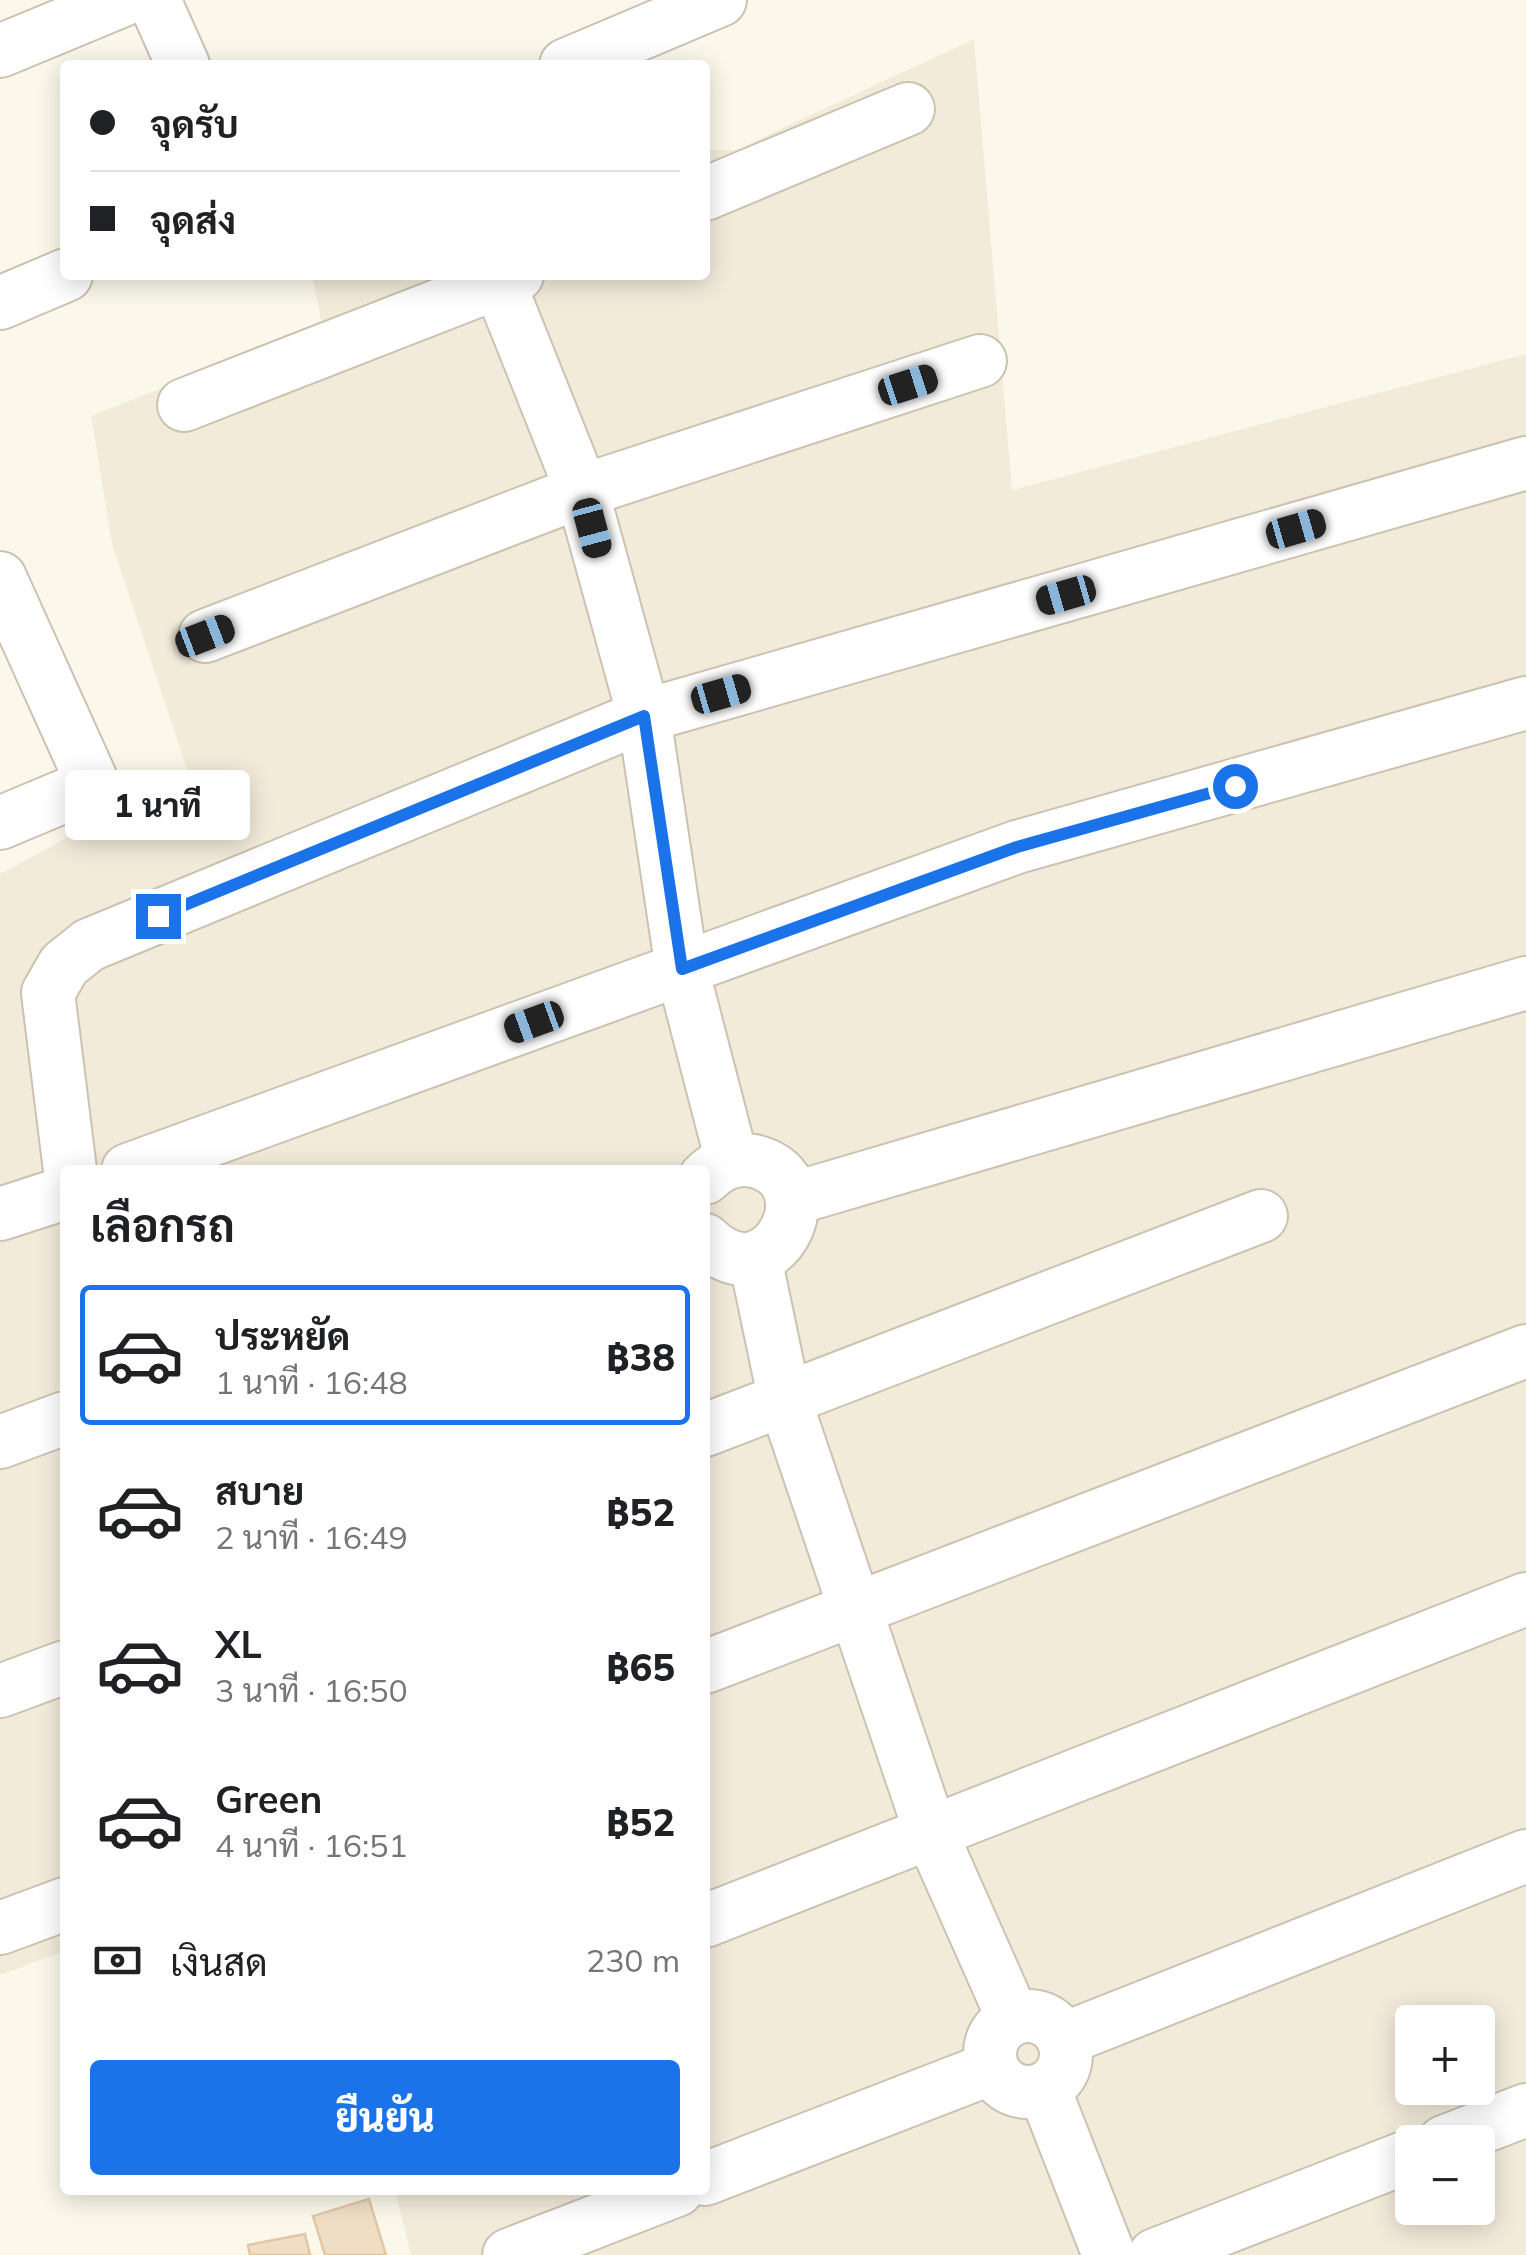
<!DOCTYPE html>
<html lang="th">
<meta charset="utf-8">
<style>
:root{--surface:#fff;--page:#f6f6f6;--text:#202124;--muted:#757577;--line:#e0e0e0;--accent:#1a73e8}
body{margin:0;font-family:Mulish,Sarabun,sans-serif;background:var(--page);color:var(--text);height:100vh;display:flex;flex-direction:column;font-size:38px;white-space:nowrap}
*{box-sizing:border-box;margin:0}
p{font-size:32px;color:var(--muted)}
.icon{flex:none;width:55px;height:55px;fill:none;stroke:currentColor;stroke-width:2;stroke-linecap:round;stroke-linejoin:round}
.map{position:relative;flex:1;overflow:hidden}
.drawer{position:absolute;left:60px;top:1165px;width:650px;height:1030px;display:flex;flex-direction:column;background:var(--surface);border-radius:10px;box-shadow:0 5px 25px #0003}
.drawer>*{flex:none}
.guide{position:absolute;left:60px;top:60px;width:650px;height:220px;border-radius:10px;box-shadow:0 5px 25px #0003;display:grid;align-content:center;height:220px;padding:0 30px;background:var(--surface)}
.tools{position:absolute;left:1395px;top:2005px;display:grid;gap:20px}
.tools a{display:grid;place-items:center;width:100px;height:100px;border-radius:10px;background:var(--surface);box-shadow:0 5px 25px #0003;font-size:50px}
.end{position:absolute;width:45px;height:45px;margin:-22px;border:12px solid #1a73e8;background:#fff;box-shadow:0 0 0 5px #fff}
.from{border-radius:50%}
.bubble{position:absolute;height:70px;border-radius:10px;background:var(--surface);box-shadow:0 5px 25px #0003;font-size:32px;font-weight:800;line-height:70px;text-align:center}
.car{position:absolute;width:30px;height:60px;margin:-30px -15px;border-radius:12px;box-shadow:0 0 8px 2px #0007;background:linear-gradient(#222 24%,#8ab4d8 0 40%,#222 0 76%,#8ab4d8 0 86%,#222 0)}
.guide b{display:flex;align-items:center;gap:35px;height:95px;font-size:38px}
.guide b+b{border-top:2px solid var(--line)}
.guide i{width:25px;height:25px;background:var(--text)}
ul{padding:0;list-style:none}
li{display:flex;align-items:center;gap:30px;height:140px;margin:0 20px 15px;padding:0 10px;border:5px solid transparent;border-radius:10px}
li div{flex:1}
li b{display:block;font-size:38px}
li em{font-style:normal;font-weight:800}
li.active{border-color:var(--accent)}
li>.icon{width:90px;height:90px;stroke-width:1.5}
h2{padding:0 30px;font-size:45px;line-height:120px}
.pay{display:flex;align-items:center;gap:25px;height:110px;padding:0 30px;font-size:38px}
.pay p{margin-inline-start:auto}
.primary-button{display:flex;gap:20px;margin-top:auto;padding:20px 30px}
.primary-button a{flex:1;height:115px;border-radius:10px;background:var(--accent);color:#fff;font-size:40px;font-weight:800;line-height:115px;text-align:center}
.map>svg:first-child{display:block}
.residential{fill:#f3ebda;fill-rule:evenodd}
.building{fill:#efddc4;stroke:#e1c7a6;stroke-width:2.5}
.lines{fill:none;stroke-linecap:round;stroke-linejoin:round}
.minor-casing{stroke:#cdc2b1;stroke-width:56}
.minor{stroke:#fff;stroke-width:52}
.route{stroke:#1a73e8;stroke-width:12}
</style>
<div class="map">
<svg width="1526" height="2255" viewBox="0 0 1526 2255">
<rect width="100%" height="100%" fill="#fbf8eb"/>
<path class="residential" d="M974 39 1012 490 1526 354V2255H411L395 2190H705V1170H65V1951L0 1975V874L188 772 112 544 91 416 322 325 312 275H705V150H736ZM1412 2022H1478V2088H1412ZM1412 2142H1478V2208H1412Z"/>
<g class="building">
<path d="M369 2199 386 2255H325L313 2216Z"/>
<path d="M305 2234 310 2255H250L248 2245Z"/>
</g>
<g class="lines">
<defs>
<g id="minor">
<path d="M154 0 183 65"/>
<path d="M0 51 123 0"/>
<path d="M566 65 720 0"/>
<path d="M705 194 908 109"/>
<path d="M499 283 582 491 644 716 682 969 732 1161"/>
<path d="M0 303 66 275"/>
<path d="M184 405 517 275"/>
<path d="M0 578 93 784 0 823"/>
<path d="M205 636 582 491 980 361"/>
<path d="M70 1170 48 993 64 965 89 945 644 716 1526 463"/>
<path d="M128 1170 1017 847 1526 703"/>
<path d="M705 1178C718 1165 735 1157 754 1161 835 1180 771 1306 705 1240"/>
<path d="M792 1199 1526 983"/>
<path d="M0 1214 65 1193"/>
<path d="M755 1258 785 1401 931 1833 1013 2018"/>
<path d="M705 1430 1261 1216"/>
<path d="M0 1442 65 1418"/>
<path d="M705 1667 1526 1351"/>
<path d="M0 1691 65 1667"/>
<path d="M705 1921 1526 1599"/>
<path d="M0 1928 65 1904"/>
<circle cx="1028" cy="2054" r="38"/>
<path d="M1064 2039 1526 1856"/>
<path d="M1044 2089 1109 2255"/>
<path d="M1444 2142 1526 2110"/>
<path d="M705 2179 992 2068"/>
<path d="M509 2255 677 2190"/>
<path d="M1155 2255 1412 2155"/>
</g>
</defs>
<use href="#minor" class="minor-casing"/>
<use href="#minor" class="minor"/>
</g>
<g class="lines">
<path class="route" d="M158 916 644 716 682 969 1017 847 1235 786"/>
</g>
</svg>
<div class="tools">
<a>+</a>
<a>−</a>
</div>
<i class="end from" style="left:1235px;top:786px"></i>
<i class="end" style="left:158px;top:916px"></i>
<div class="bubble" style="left:65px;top:770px;width:185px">1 นาที</div>
<i class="car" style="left:908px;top:385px;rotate:72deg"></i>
<i class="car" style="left:592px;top:528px;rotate:165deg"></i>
<i class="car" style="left:1296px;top:529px;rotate:74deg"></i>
<i class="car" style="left:1066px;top:595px;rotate:254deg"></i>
<i class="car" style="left:205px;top:636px;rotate:69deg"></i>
<i class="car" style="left:721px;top:694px;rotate:74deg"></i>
<i class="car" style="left:534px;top:1022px;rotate:250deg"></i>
<div class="guide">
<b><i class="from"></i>จุดรับ</b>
<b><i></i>จุดส่ง</b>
</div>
<section class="drawer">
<h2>เลือกรถ</h2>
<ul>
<li class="active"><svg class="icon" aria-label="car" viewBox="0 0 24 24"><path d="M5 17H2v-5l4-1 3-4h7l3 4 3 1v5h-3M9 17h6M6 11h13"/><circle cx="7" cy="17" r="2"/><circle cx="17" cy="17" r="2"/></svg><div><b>ประหยัด</b><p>1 นาที · 16:48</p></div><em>฿38</em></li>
<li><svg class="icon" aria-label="car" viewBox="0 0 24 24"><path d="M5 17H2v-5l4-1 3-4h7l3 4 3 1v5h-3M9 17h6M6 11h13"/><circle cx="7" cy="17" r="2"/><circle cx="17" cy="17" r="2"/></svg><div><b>สบาย</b><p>2 นาที · 16:49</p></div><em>฿52</em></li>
<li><svg class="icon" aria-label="car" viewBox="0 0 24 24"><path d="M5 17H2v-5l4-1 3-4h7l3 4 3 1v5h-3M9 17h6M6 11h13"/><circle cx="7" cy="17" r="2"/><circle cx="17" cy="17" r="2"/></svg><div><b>XL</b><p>3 นาที · 16:50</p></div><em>฿65</em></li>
<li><svg class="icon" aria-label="car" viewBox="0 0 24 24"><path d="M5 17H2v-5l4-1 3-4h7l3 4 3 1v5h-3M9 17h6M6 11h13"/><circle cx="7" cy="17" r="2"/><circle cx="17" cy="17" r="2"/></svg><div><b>Green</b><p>4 นาที · 16:51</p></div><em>฿52</em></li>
</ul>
<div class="pay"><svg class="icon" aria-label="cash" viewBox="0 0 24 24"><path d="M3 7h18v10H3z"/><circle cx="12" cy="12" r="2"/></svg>เงินสด<p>230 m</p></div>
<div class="primary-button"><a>ยืนยัน</a></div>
</section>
</div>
